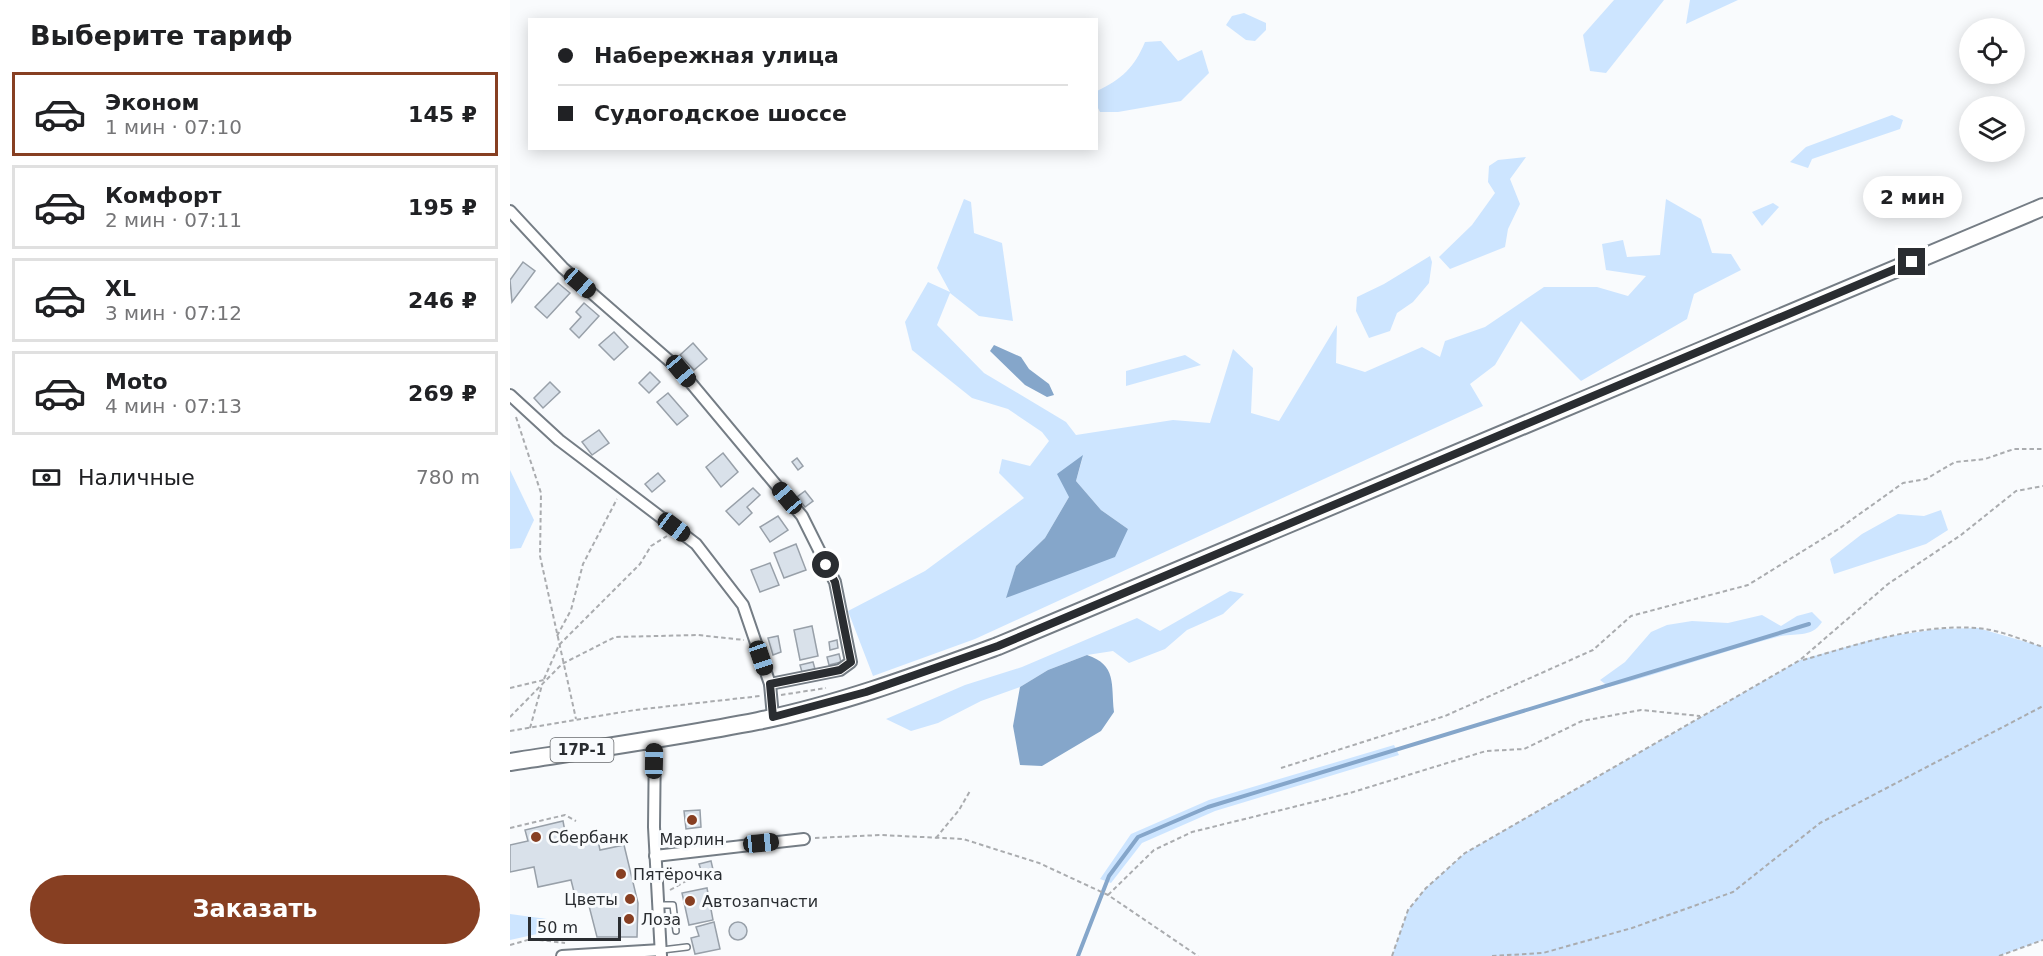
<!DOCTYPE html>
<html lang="ru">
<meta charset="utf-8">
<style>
:root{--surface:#fff;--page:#f6f6f6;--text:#202124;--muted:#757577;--line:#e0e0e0;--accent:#873f22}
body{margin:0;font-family:"DejaVu Sans",sans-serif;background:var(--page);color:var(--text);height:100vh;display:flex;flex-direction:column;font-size:22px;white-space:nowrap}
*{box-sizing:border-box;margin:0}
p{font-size:20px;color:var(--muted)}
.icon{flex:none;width:33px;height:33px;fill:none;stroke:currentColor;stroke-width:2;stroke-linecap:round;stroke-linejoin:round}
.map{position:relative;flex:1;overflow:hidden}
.sheet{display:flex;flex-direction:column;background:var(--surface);width:510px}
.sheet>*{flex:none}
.hud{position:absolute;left:18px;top:18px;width:570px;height:132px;border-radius:0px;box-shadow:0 3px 15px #0003;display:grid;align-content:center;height:132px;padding:0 30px;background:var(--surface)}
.buttons{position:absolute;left:1449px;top:18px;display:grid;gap:12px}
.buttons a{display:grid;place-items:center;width:66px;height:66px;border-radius:50%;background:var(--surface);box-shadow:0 3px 15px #0003;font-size:30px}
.scale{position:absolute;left:18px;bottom:15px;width:93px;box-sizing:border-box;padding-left:6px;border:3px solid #2a2d31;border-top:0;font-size:16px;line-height:21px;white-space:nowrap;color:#2a2d31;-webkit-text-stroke:4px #f9fbfd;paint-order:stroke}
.end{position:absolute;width:27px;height:27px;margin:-14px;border:8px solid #2a2d31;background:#fff;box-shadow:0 0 0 3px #fff}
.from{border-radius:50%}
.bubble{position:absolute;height:42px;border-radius:21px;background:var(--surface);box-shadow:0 3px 15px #0003;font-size:20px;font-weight:700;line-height:42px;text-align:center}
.car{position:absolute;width:18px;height:36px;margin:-18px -9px;border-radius:8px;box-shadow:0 0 4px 2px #0007;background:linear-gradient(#222 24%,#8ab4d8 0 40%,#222 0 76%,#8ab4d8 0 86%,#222 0)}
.hud b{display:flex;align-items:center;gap:21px;height:57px;font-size:22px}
.hud b+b{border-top:2px solid var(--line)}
.hud i{width:15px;height:15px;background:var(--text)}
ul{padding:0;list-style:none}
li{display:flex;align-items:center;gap:18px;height:84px;margin:0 12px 9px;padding:0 18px;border:3px solid var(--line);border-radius:0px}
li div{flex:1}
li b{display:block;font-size:22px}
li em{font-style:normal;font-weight:700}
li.active{border-color:var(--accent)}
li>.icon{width:54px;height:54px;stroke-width:1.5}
h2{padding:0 30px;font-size:27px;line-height:72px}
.pay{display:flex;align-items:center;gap:15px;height:66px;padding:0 30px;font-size:22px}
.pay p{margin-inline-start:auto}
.button{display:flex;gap:12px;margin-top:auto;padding:12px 30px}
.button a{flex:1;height:69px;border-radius:36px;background:var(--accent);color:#fff;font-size:24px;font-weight:700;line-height:69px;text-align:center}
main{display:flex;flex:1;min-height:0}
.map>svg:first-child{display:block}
.green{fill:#cde5ff;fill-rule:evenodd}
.water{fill:#85a6ca}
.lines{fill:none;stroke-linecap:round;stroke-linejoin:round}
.stream{stroke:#85a6ca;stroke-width:4}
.building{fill:#d9e1ea;stroke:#98a0a9;stroke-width:1.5}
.lane-casing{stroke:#757d85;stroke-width:8}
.street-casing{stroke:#757d85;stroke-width:14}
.primary-casing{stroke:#757d85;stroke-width:20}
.path{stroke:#aaacaf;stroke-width:2;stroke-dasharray:4.5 3;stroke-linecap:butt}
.lane{stroke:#fff;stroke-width:5}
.street{stroke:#fff;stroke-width:10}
.primary{stroke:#fff;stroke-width:16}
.route{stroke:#2a2d31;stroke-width:8}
.poi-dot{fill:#873f22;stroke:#f9fbfd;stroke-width:2}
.labels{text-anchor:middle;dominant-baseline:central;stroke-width:6;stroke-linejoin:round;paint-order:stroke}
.shield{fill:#f9fbfd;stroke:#686b6e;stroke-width:1.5}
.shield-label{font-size:15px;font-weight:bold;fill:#2a2d31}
.poi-label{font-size:16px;fill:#2a2d31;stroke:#f9fbfd;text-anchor:start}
</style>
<main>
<section class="sheet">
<h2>Выберите тариф</h2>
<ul>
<li class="active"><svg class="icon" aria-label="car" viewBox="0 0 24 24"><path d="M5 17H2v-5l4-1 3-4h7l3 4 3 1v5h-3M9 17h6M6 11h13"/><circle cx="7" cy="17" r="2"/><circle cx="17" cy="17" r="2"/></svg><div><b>Эконом</b><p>1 мин · 07:10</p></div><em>145 ₽</em></li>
<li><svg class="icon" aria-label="car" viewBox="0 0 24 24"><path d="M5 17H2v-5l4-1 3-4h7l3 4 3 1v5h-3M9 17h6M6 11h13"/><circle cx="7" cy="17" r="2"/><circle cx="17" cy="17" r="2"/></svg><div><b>Комфорт</b><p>2 мин · 07:11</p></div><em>195 ₽</em></li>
<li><svg class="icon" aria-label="car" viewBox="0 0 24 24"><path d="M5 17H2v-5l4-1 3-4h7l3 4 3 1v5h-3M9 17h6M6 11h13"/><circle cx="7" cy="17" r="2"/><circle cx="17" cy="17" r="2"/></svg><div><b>XL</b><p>3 мин · 07:12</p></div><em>246 ₽</em></li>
<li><svg class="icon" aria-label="car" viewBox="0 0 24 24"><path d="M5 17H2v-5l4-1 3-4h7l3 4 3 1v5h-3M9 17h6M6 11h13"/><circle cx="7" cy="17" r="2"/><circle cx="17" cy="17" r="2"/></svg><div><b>Moto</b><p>4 мин · 07:13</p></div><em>269 ₽</em></li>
</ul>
<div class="pay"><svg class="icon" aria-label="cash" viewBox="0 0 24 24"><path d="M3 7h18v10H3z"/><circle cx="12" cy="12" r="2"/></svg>Наличные<p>780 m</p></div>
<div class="button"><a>Заказать</a></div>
</section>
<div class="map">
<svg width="1533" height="956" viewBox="0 0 1533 956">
<rect width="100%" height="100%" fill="#f9fbfd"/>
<g class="green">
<path d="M1104 0H1154L1096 73 1080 71 1073 35Z"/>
<path d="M1180 0H1228L1176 24Z"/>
<path d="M734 13 756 23V30L745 41 736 40 716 25 722 16Z"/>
<path d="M651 41 668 61 692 50 699 73 671 101 608 112H590L587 106V91C612 79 624 68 635 42Z"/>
<path d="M1382 115 1393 120 1390 129 1302 159 1298 168 1280 162 1296 147Z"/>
<path d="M1016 157 1000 179 1010 204 998 229 995 247 940 269 929 257 962 225 985 193 978 182 979 166 988 160Z"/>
<path d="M454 199 461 202 464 233 492 243 503 321 469 316 440 293 427 325 474 373 556 422 566 435 663 420 700 423 723 349 743 368 741 413 769 421 827 325 826 363 855 372 912 347 930 357 935 341 975 327 1034 287H1087L1118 296 1136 276 1096 270 1092 244 1113 240 1117 257 1150 255 1156 199 1191 219 1202 253 1221 254 1231 270 1184 294 1177 319 1071 381 1011 321 985 365 960 384 973 406 465 639 363 676 338 611 415 571 514 498 489 473 492 459 520 466 539 441 532 432 498 409 462 398 402 350 395 322 418 282 440 292 427 268ZM573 456 566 481 591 510 618 529 497 598 506 566 535 538 559 497Z"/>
<path d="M1263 203 1269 207 1252 226 1242 212Z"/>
<path d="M920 256 922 262 919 283 903 302 887 313 880 331 859 338 846 311 847 297 874 284Z"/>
<path d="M675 355 691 365 616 386V371Z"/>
<path d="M0 470 24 520 11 548 0 549Z"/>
<path d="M1431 510 1438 530 1416 544 1324 574 1320 559 1352 534 1388 514 1414 516Z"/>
<path d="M720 591 734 594 713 614 677 630 655 649 619 663 603 651 577 655 538 670 510 687 471 701 428 723 401 731 376 719 455 685 512 667 627 618 650 631Z"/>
<path d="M1302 612 1312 622C1301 639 1284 632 1267 637 1211 652 1156 672 1099 687L1090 680 1115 662 1141 632 1157 625 1182 621 1218 623 1252 615 1271 626 1287 616Z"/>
<path d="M1468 628 1533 647V940L1489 956H882L898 910 916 888 955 853 1290 660 1368 638 1427 629Z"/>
<path d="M884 745 889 755 705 811 632 843 601 883 590 879 621 834 699 800Z"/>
<path d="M0 914 37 919 36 932 0 940Z"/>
</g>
<g class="water">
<path d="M484 345 511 357 519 369 539 384 544 395 537 397 515 385 480 351Z"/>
<path d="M573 455 566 481 591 510 618 529 605 557 496 598 506 566 535 538 559 497 547 474Z"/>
<path d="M577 655C607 665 601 684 604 712L591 731 532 766 510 765 503 726 510 687 538 670Z"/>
</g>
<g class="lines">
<path class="stream" d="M568 956 599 876 628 837 698 807 1299 624"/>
</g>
<g class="building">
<path d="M13 262 25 271 2 302 0 280Z"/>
<path d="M48 283 60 293 37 318 25 307Z"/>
<path d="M74 303 89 316 69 338 60 329 71 317 66 312Z"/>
<path d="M104 332 118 347 104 360 89 345Z"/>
<path d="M183 343 197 359 184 370 170 355Z"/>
<path d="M140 372 150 382 139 393 129 383Z"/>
<path d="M40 382 50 392 33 408 24 398Z"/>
<path d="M158 393 178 416 167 425 147 402Z"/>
<path d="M89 430 99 443 82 455 72 442Z"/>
<path d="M213 453 228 472 211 487 196 467Z"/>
<path d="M287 458 293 466 288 470 282 462Z"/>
<path d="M148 473 155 481 142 492 135 484Z"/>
<path d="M243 488 250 495 237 507 242 513 229 525 216 511Z"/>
<path d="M295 491 303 501 295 507 287 497Z"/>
<path d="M268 516 278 530 260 542 250 527Z"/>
<path d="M286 544 296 570 274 578 264 553Z"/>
<path d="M260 563 269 585 250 592 241 570Z"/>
<path d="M302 626 308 656 290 660 284 630Z"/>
<path d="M268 636 271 652 263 655 258 638Z"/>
<path d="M327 640 328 648 320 650 319 642Z"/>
<path d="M329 654 331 662 319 665 317 657Z"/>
<path d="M303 662 305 669 292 672 290 665Z"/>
<path d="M190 810 191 827 176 829 174 811Z"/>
<path d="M53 821 56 837 86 831 90 850 114 845 128 903 127 937H87L77 898 66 900 61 880 28 887 24 867 0 872V845L18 841 15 830Z"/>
<path d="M201 861 205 878 193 881 187 871 191 870 189 864Z"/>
<path d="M197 888 203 920 179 925 172 893Z"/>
<path d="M204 922 210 949 185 954 181 938 189 936 186 927Z"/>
<circle cx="228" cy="931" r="9"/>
</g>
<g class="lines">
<defs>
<g id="lane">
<path d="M150 905H163L166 931"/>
<path d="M152 950 177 947"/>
</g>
<g id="street">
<path d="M0 211 53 268 171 371 292 516 325 582 341 662 330 670 260 684"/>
<path d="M0 395 49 440 186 544 233 605 260 684 263 717"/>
<path d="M145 739 144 827 151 956"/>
<path d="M145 856 294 839"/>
<path d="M52 956 151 950"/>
</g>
<path id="primary" d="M0 762C83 749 166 737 248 721 328 705 411 674 488 646L1533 207"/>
</defs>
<use href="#lane" class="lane-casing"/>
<use href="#street" class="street-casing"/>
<use href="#primary" class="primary-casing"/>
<g class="path">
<path d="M6 417 31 493 30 556 66 719"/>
<path d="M47 636 61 610 73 564 107 499"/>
<path d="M1293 660C1349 644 1407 624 1466 628 1488 629 1512 640 1533 647"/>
<path d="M34 679 49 645 130 564 141 546 157 536"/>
<path d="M0 688 34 680"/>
<path d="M271 695 316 688"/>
<path d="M0 717 52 664 105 637 188 635 234 640"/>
<path d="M20 728 32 685"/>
<path d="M0 731 125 710 250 696"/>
<path d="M771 768 935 716 1083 650 1121 616 1238 585 1330 528 1393 483 1416 479 1445 462 1475 459 1504 449H1533"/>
<path d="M0 828 55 815 66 821"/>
<path d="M305 838 371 835 453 839 529 863 598 895 688 956"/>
<path d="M426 838 449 810 460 791"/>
<path d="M160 890 178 880"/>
<path d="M598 895 644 850 682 832 840 793 976 751 1014 749 1072 721 1131 710 1190 716"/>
<path d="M0 945 21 939 55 943"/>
<path d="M882 956 898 910 916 888 955 853 1290 660 1378 584 1451 535 1506 491 1533 486"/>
<path d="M982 956 1033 953 1122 928 1223 892 1310 823 1533 706"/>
<path d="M1489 956 1533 940"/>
</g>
<use href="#lane" class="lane"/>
<use href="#street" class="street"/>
<use href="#primary" class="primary"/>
</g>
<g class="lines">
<path class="route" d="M316 565 325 582 341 662 330 670 260 684 263 717 356 692 488 646 1402 262"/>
</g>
<g class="poi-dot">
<circle cx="182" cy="820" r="6"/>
<circle cx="26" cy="837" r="6"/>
<circle cx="111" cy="874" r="6"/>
<circle cx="120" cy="899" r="6"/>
<circle cx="180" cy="901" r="6"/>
<circle cx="119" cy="919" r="6"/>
</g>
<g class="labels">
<rect class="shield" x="40.5" y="738" width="63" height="24" rx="4.5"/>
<g class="shield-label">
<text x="72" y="750">17Р-1</text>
</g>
<g class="poi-label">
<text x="38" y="837">Сбербанк</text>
<text x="182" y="839" text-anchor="middle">Марлин</text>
<text x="123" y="874">Пятёрочка</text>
<text x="108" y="899" text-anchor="end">Цветы</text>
<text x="192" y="901">Автозапчасти</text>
<text x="131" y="919">Лоза</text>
</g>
</g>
</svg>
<div class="buttons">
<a><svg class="icon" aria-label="locate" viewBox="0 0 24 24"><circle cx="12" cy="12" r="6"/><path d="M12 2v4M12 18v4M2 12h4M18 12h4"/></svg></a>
<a><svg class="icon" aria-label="layers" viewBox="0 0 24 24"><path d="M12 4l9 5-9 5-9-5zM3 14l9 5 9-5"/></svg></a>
</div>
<div class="scale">50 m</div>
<i class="end from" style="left:316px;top:565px"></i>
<i class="end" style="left:1402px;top:262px"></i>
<div class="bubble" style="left:1353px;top:176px;width:99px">2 мин</div>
<i class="car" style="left:70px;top:283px;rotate:131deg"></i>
<i class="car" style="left:171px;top:371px;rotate:140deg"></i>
<i class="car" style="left:277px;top:498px;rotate:320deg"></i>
<i class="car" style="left:164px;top:527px;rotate:127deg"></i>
<i class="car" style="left:251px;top:658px;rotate:161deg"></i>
<i class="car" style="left:144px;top:761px;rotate:1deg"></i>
<i class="car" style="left:251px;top:843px;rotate:84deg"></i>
<div class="hud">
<b><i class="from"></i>Набережная улица</b>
<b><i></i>Судогодское шоссе</b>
</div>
</div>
</main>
